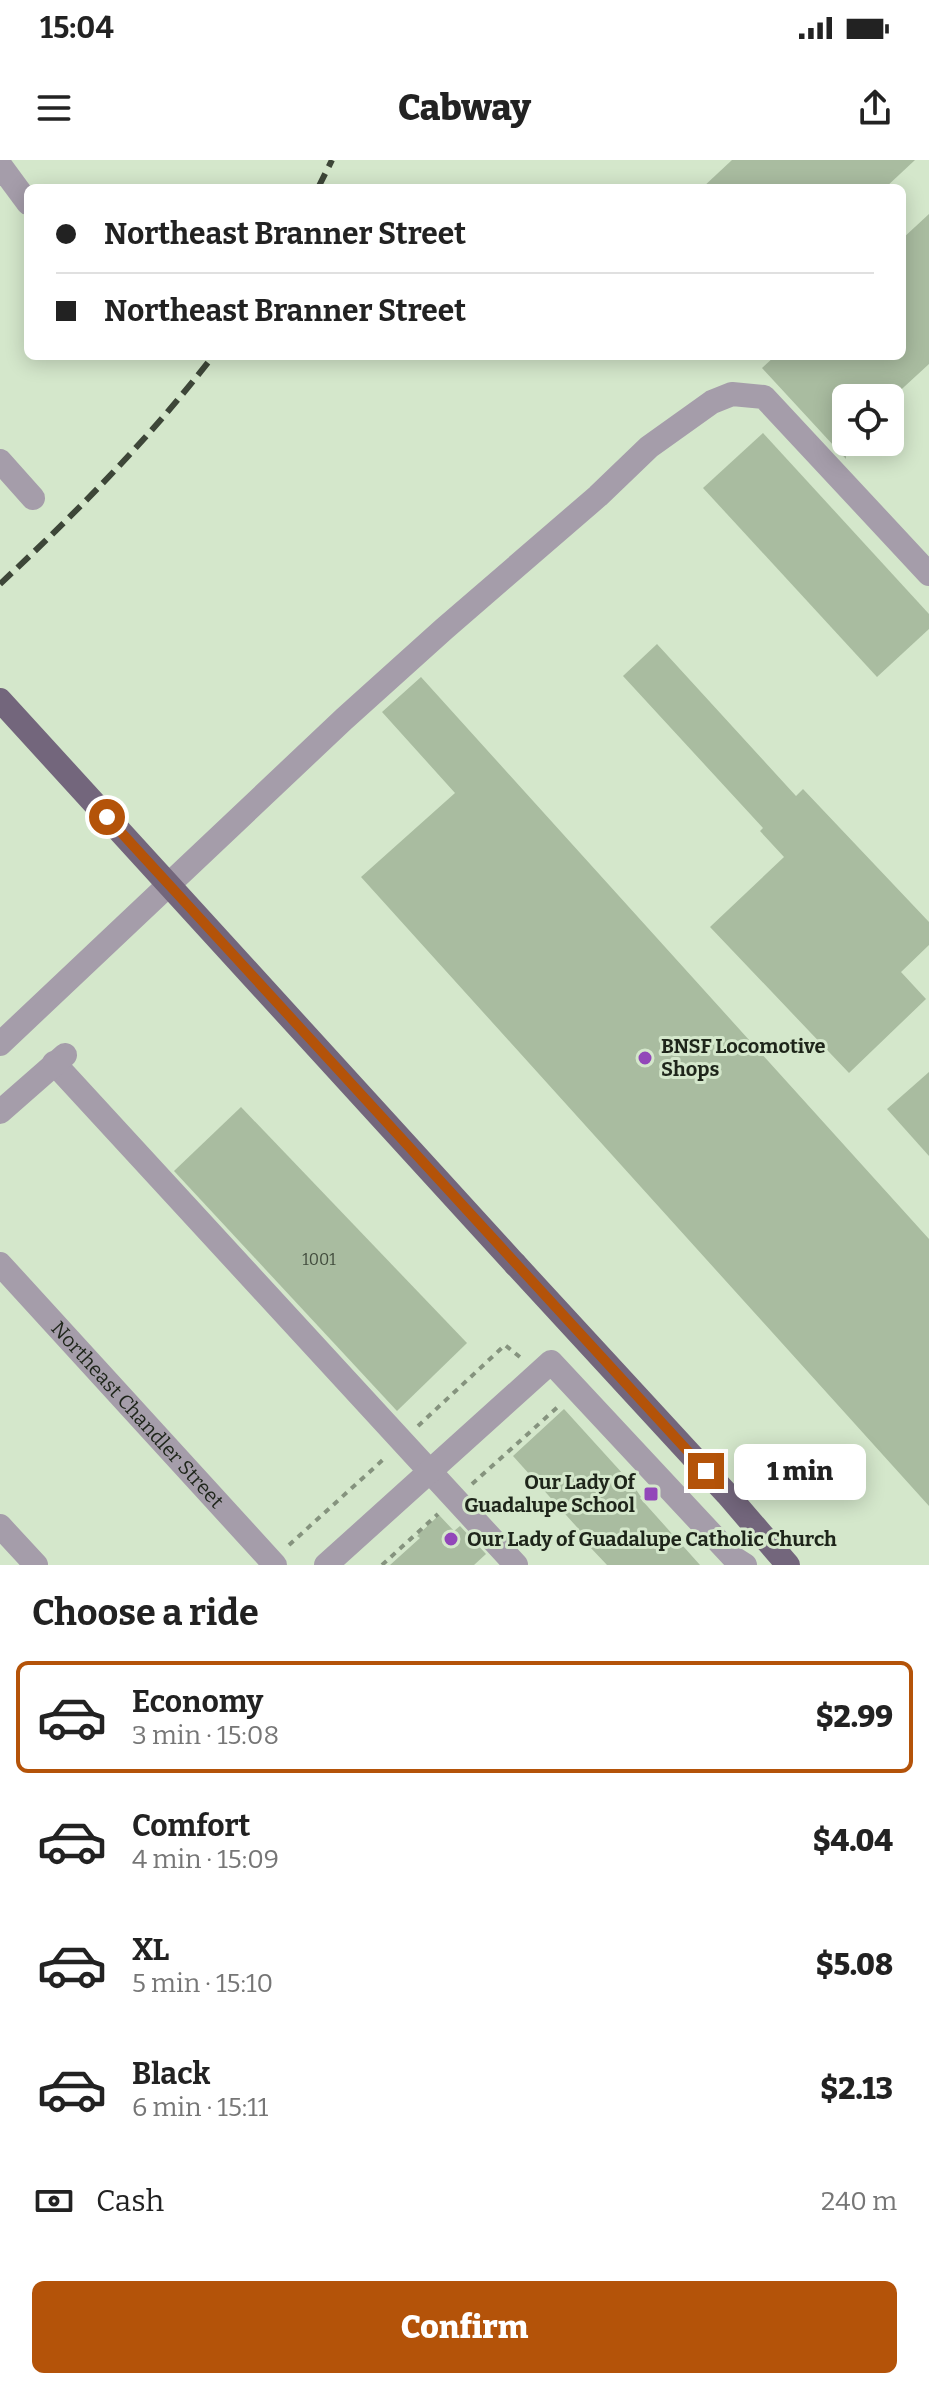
<!DOCTYPE html>
<meta charset="utf-8">
<style>
:root{--surface:#fff;--page:#f6f6f6;--text:#222;--muted:#767676;--line:#e0e0e0;--accent:#b45309}
body{margin:0;font-family:Bitter,serif;background:var(--page);color:var(--text);height:100vh;display:flex;flex-direction:column;font-size:30px;white-space:nowrap}
*{box-sizing:border-box;margin:0}
p{font-size:26px;color:var(--muted)}
.icon{flex:none;width:44px;height:44px;fill:none;stroke:currentColor;stroke-width:2;stroke-linecap:round;stroke-linejoin:round}
.map{position:relative;height:1405px;overflow:hidden}
.details{display:flex;flex-direction:column;background:var(--surface);flex:1}
.details>*{flex:none}
.guide{position:absolute;left:24px;top:24px;width:882px;height:176px;border-radius:12px;box-shadow:0 4px 20px #0003;display:grid;align-content:center;height:176px;padding:0 32px;background:var(--surface)}
.tools{position:absolute;left:832px;top:224px;display:grid;gap:16px}
.tools a{display:grid;place-items:center;width:72px;height:72px;border-radius:12px;background:var(--surface);box-shadow:0 4px 20px #0003;font-size:40px}
.end{position:absolute;width:36px;height:36px;margin:-18px;border:10px solid #b45309;background:#fff;box-shadow:0 0 0 4px #fff}
.from{border-radius:50%}
.bubble{position:absolute;height:56px;border-radius:12px;background:var(--surface);box-shadow:0 4px 20px #0003;font-size:26px;font-weight:800;line-height:56px;text-align:center}
.guide b{display:flex;align-items:center;gap:28px;height:76px;font-size:30px}
.guide b+b{border-top:2px solid var(--line)}
.guide i{width:20px;height:20px;background:var(--text)}
ul{padding:0;list-style:none}
li{display:flex;align-items:center;gap:24px;height:112px;margin:0 16px 12px;padding:0 16px;border:4px solid transparent;border-radius:12px}
li div{flex:1}
li b{display:block;font-size:30px}
li em{font-style:normal;font-weight:800}
li.selected{border-color:var(--accent)}
li>.icon{width:72px;height:72px;stroke-width:1.5}
h2{padding:0 32px;font-size:36px;line-height:96px}
.pay{display:flex;align-items:center;gap:20px;height:88px;padding:0 32px;font-size:30px}
.pay p{margin-inline-start:auto}
.cta{display:flex;gap:16px;margin-top:auto;padding:16px 32px}
.cta a{flex:1;height:92px;border-radius:12px;background:var(--accent);color:#fff;font-size:32px;font-weight:800;line-height:92px;text-align:center}
.status{display:flex;justify-content:space-between;align-items:center;height:56px;padding:0 40px;background:var(--surface);direction:ltr}
.status svg{height:22px;fill:currentColor}
header{display:flex;justify-content:space-between;align-items:center;height:104px;padding:0 32px;background:var(--surface);font-size:36px;font-weight:800}
.map>svg:first-child{display:block}
.building{fill:#a9bca0}
.lines{fill:none;stroke-linecap:round;stroke-linejoin:round}
.path{stroke:#85937e;stroke-width:4;stroke-dasharray:6 6;stroke-linecap:butt}
.minor{stroke:#a59daa;stroke-width:24}
.major{stroke:#73667c;stroke-width:24}
.rail{stroke:#3d4638;stroke-width:6;stroke-dasharray:16 8;stroke-linecap:butt}
.major-bridge{stroke:#73667c;stroke-width:24}
.route{stroke:#b45309;stroke-width:10}
.poi-dot{fill:#9247b9;stroke:#d4e7cb;stroke-width:3}
.labels{text-anchor:middle;dominant-baseline:central;stroke-width:6;stroke-linejoin:round;paint-order:stroke}
.number-label{font-size:16px;fill:#414b3c}
.poi-label{font-size:20px;font-weight:bold;fill:#1e251a;stroke:#d4e7cb;text-anchor:start}
.street-label{font-size:20px;fill:#1e251a;stroke:#d4e7cb}
</style>
<div class="status"><b>15:04</b><svg viewBox="0 0 49 12"><path d="M0 12V9h3v3zM5 12V6h3v6zM10 12V3h3v9zM15 12V0h3v12zM26 1h20v11H26zM47 4h2v5h-2z"/></svg></div>
<header><svg class="icon" aria-label="menu" viewBox="0 0 24 24"><path d="M4 6h16M4 12h16M4 18h16"/></svg>Cabway<svg class="icon" aria-label="share" viewBox="0 0 24 24"><path d="M12 15V3M7 8l5-5 5 5M5 13v7h14v-7"/></svg></header>
<div class="map">
<svg width="929" height="1405" viewBox="0 0 929 1405">
<rect width="100%" height="100%" fill="#d4e7cb"/>
<g class="building">
<path d="M732 0H915L885 28H702Z"/>
<path d="M929 54V204L892 238H846V299L762 208 775 196H902V79Z"/>
<path d="M763 273 929 454V469L877 517 703 328Z"/>
<path d="M657 484 796 636 803 629 929 762V785L901 812 926 839 849 913 710 767 784 697 760 671 763 668 623 516Z"/>
<path d="M421 517 929 1079V1346L361 717 455 633 382 552Z"/>
<path d="M929 912V996L887 949Z"/>
<path d="M241 947 467 1183 397 1251 174 1011Z"/>
<path d="M564 1249 633 1325 641 1337 640 1338 700 1405H607L590 1387 593 1385 513 1296Z"/>
<path d="M439 1355 454 1371 460 1366 486 1394 474 1405H390L420 1378 417 1376Z"/>
</g>
<g class="lines">
<g class="path">
<path d="M418 1266 505 1185 521 1198"/>
<path d="M472 1324 560 1245"/>
<path d="M289 1385 386 1297"/>
<path d="M382 1405 438 1354"/>
</g>
<g class="minor">
<path d="M0 5 28 43"/>
<path d="M0 301 33 338"/>
<path d="M0 884 344 559 444 469 598 336 649 287 712 242 732 234 764 237 929 414"/>
<path d="M54 903 516 1405"/>
<path d="M0 952 65 895"/>
<path id="s1" d="M0 1104 275 1405"/>
<path d="M0 1366 36 1405"/>
<path d="M326 1405 551 1202 734 1398 745 1405"/>
</g>
<path class="major" d="M515 1104 727 1334 788 1405"/>
<g class="rail">
<path d="M318 28 332 0"/>
<path d="M0 424C76 353 149 279 213 196"/>
</g>
<path class="major-bridge" d="M0 540 515 1104"/>
</g>
<g class="lines">
<path class="route" d="M107 657 706 1311"/>
</g>
<g class="poi-dot">
<circle cx="645" cy="898" r="8"/>
<rect x="643" y="1326" width="16" height="16" rx="4"/>
<circle cx="451" cy="1379" r="8"/>
</g>
<g class="labels">
<g class="number-label">
<text x="319" y="1099">1001</text>
</g>
<g class="poi-label">
<text x="661" y="886">BNSF Locomotive<tspan x="661" dy="23">Shops</tspan></text>
<text x="635" y="1322" text-anchor="end">Our Lady Of<tspan x="635" dy="23">Guadalupe School</tspan></text>
<text x="467" y="1379">Our Lady of Guadalupe Catholic Church</text>
</g>
<g class="street-label">
<text stroke="none"><textPath href="#s1" startOffset="204">Northeast Chandler Street</textPath></text>
</g>
</g>
</svg>
<div class="tools">
<a><svg class="icon" aria-label="locate" viewBox="0 0 24 24"><circle cx="12" cy="12" r="6"/><path d="M12 2v4M12 18v4M2 12h4M18 12h4"/></svg></a>
</div>
<i class="end from" style="left:107px;top:657px"></i>
<i class="end" style="left:706px;top:1311px"></i>
<div class="bubble" style="left:734px;top:1284px;width:132px">1 min</div>
<div class="guide">
<b><i class="from"></i>Northeast Branner Street</b>
<b><i></i>Northeast Branner Street</b>
</div>
</div>
<section class="details">
<h2>Choose a ride</h2>
<ul>
<li class="selected"><svg class="icon" aria-label="car" viewBox="0 0 24 24"><path d="M5 17H2v-5l4-1 3-4h7l3 4 3 1v5h-3M9 17h6M6 11h13"/><circle cx="7" cy="17" r="2"/><circle cx="17" cy="17" r="2"/></svg><div><b>Economy</b><p>3 min · 15:08</p></div><em>$2.99</em></li>
<li><svg class="icon" aria-label="car" viewBox="0 0 24 24"><path d="M5 17H2v-5l4-1 3-4h7l3 4 3 1v5h-3M9 17h6M6 11h13"/><circle cx="7" cy="17" r="2"/><circle cx="17" cy="17" r="2"/></svg><div><b>Comfort</b><p>4 min · 15:09</p></div><em>$4.04</em></li>
<li><svg class="icon" aria-label="car" viewBox="0 0 24 24"><path d="M5 17H2v-5l4-1 3-4h7l3 4 3 1v5h-3M9 17h6M6 11h13"/><circle cx="7" cy="17" r="2"/><circle cx="17" cy="17" r="2"/></svg><div><b>XL</b><p>5 min · 15:10</p></div><em>$5.08</em></li>
<li><svg class="icon" aria-label="car" viewBox="0 0 24 24"><path d="M5 17H2v-5l4-1 3-4h7l3 4 3 1v5h-3M9 17h6M6 11h13"/><circle cx="7" cy="17" r="2"/><circle cx="17" cy="17" r="2"/></svg><div><b>Black</b><p>6 min · 15:11</p></div><em>$2.13</em></li>
</ul>
<div class="pay"><svg class="icon" aria-label="cash" viewBox="0 0 24 24"><path d="M3 7h18v10H3z"/><circle cx="12" cy="12" r="2"/></svg>Cash<p>240 m</p></div>
<div class="cta"><a>Confirm</a></div>
</section>
